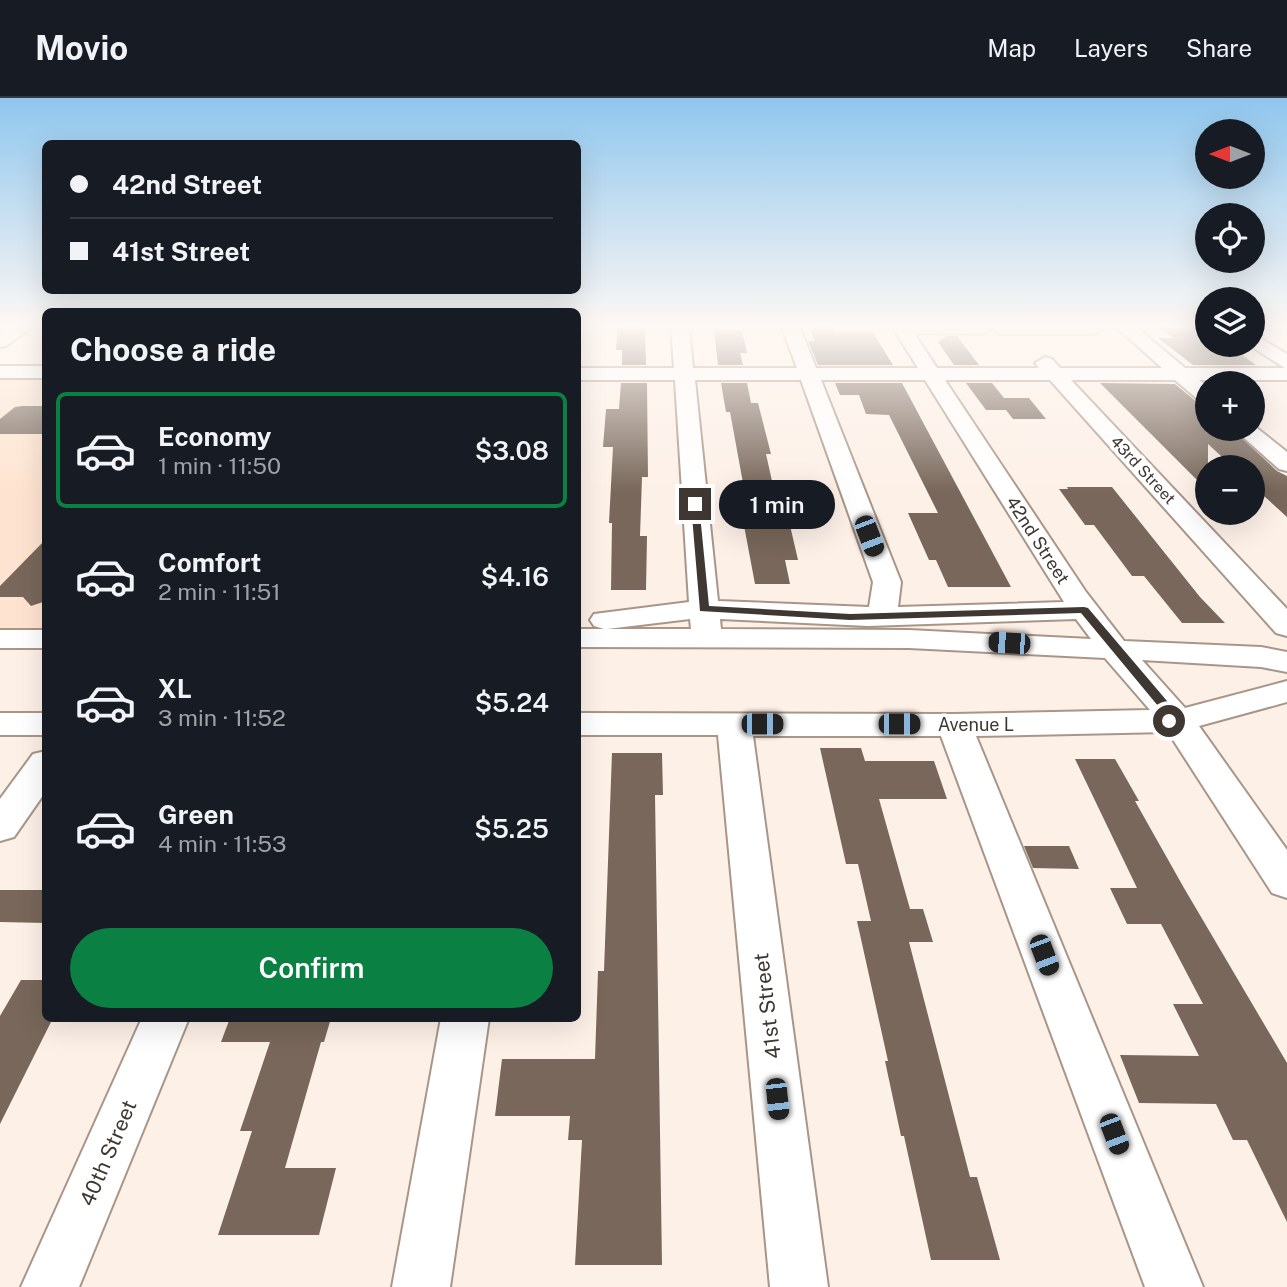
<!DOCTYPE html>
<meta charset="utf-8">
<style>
:root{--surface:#171b24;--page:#20242c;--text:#f1f3f6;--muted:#9ea1a6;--line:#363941;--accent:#0b8043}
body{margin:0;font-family:"Public Sans",sans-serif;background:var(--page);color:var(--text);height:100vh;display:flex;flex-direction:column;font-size:26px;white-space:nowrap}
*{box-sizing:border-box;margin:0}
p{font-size:23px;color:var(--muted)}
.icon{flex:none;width:38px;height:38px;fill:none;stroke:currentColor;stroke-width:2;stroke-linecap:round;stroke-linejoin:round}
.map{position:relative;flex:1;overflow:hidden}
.sheet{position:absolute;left:42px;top:210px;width:539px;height:714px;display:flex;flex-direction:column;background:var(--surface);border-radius:10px;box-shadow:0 7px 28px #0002}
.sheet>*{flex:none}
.banner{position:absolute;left:42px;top:42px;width:539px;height:154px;border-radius:10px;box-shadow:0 7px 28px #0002;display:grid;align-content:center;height:154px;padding:0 28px;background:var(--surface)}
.needle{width:46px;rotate:270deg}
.buttons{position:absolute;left:1195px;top:21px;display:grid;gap:14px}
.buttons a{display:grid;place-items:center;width:70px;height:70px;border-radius:50%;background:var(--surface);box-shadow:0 7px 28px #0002;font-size:35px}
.end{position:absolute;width:32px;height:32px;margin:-16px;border:9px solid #3f3731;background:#fff;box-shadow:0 0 0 4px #fff}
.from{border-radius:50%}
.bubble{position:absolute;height:49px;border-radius:24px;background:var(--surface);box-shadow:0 7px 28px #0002;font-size:23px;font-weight:600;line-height:49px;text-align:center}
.car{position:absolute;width:21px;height:42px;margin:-21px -10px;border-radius:9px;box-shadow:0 0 5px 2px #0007;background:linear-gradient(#222 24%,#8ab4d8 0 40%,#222 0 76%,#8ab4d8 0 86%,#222 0)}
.banner b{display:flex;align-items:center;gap:24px;height:66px;font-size:26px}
.banner b+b{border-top:2px solid var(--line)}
.banner i{width:18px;height:18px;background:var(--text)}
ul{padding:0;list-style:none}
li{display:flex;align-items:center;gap:21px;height:116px;margin:0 14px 10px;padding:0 14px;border:4px solid transparent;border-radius:10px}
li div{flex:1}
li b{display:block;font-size:26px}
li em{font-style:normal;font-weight:600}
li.selected{border-color:var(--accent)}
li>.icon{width:63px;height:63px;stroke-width:1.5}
h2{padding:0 28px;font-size:32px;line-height:84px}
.action{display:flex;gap:14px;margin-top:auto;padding:14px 28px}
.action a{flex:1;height:80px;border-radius:42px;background:var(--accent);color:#fff;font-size:28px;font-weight:600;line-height:80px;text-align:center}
header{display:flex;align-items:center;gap:42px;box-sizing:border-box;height:98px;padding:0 35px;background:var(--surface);border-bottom:2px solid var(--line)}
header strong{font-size:33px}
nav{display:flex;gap:38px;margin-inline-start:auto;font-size:24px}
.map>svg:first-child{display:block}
.built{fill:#fee4d0}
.building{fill:#78675a}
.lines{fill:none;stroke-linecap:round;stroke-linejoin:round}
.minor-casing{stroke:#a89688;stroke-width:4}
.minor{fill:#fff;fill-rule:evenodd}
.route{fill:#3f3731}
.labels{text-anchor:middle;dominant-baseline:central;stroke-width:7;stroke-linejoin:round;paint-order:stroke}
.far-street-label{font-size:16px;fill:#3f3731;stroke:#fff}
.street-label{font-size:18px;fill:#3f3731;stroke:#fff}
.near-street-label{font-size:21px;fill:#3f3731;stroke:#fff}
</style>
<header>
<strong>Movio</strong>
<nav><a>Map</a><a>Layers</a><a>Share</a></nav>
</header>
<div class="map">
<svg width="1287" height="1189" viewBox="0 0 1287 1189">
<rect width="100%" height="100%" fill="#fdf0e7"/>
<rect class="built" x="0" y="278" width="45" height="255"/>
<g class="building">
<path d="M618 227H645L646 267H622V252H616Z"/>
<path d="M808 227H831L834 233H872L893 267H818L808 243H815Z"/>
<path d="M1157 227H1200L1208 232V247H1228L1256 267H1193L1158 240H1173Z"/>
<path d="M714 232H742L747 255H740L743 267H718Z"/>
<path d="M947 238H957L979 267H954L938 244Z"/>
<path d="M621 285H647L648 379H642L640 438H647L646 492H611L612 425H609L613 349H603L606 311H619Z"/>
<path d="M721 285H747L751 305H758L771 356H766L778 410H786L798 462H785L790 486H755L736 385H743L730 314H726Z"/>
<path d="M835 285H902L1011 489H948L936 462H929L908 415H938L889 317 866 316 859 297H840Z"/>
<path d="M966 285H992L1004 300H1029L1046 321H1013L1006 312H986Z"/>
<path d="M1100 285 1175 286 1199 306 1208 308V331H1232L1277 373 1287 378V419L1253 388V369H1233L1208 346V393Z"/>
<path d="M22 308H46V336H0V321L15 309Z"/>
<path d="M1067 389H1112L1200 499 1225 525H1182L1144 478H1132L1094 427H1085L1059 391H1068Z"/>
<path d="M46 441V503L31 508 23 499H0V488Z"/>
<path d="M820 650H861L865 663H934L947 701H879L910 811H923L933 844H909L970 1079H977L1000 1162H931L904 1038H901L885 963H888L857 823H871L858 766H846Z"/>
<path d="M612 655H662L663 697H655L662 1167H575L582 1042H568L570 1018H495L502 961H595L598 873H604Z"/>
<path d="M1075 661H1115L1139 703H1135L1184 790 1287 965V1124L1247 1042H1233L1216 1006 1139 1005 1120 957 1199 958 1173 906H1203L1161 826H1127L1110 790H1137Z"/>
<path d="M1024 748H1069L1079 771 1033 770Z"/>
<path d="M0 792H46V825L0 824Z"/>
<path d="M21 882H46V920H53L0 1026V918Z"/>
<path d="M230 920H331L324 944H321L285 1070H336L319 1137H218L252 1033H240L270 944H221Z"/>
</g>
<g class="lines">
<defs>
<g id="minor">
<path d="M14 227H35L6 248 0 249V236Z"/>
<path d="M671 227H689L693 270H797L781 227H799L816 270H918L891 227H989L992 231 994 227H1100L1103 231 1094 236H1000L992 231 983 236 914 235 937 270H1039L1035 265 1045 259 1052 261 1060 270H1162L1114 227H1134L1185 270H1285L1249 247H1253V236L1287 256V282H1199L1208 289V306L1201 304 1175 282H1071L1287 511V538L1276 535 1050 282H945L1086 494 1124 543 1261 549 1287 554V574L1261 569 1142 562 1185 610 1287 583V604L1199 628 1287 752V800L1272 795 1168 634 976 638 1203 1189H1145L941 638H753L828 1189H770L718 637H578V615L954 616 1150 612 1105 560 909 550 578 549V531H604L594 528 590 522 594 516 689 504 675 282H578V270H674ZM695 282H801L873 484 869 509 718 503ZM821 282H925L1064 504 898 509 901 484ZM690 521 691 531H607ZM720 521 868 528 1076 521 1091 541 909 532 721 531Z"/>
<rect x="0" y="268" width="46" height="12"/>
<path d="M1253 327 1287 354V373L1279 371 1234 331H1253Z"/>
<rect x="0" y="532" width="46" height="18"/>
<rect x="0" y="615" width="46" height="22"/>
<path d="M46 653V693L14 739 0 743V701L33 656Z"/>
<path d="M142 920H189L79 1189H21Z"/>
<path d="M441 920H489L450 1189H392Z"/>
</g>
</defs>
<use href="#minor" class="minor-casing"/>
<use href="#minor" class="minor"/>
</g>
<linearGradient id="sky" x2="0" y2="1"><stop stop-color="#8fc6ee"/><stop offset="0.58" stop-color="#fef8f4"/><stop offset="1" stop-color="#fef8f4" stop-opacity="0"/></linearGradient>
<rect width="1287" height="394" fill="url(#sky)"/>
<path class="route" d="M695 404 699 406 709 508 850 516 1084 509 1088 510 1184 623 1178 627 1165 626 1163 623 1168 620 1081 515 850 522 700 513 691 406Z"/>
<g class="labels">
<g class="far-street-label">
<text transform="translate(1143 372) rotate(47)">43rd Street</text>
</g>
<g class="street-label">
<text transform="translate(1038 442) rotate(57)">42nd Street</text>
<text x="976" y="626">Avenue L</text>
</g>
<g class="near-street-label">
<text transform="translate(767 908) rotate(-97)">41st Street</text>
<text transform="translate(108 1055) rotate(-67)">40th Street</text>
</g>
</g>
</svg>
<div class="buttons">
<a><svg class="needle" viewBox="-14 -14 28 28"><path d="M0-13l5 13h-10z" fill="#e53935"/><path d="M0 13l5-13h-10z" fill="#9ea1a6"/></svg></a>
<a><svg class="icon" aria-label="locate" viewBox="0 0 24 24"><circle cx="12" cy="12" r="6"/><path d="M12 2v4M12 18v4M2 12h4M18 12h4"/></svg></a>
<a><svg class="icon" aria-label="layers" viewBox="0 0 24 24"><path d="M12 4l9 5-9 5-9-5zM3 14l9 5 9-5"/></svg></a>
<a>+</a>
<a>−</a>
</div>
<i class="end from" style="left:1169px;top:623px"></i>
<i class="end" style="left:695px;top:406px"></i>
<div class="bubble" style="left:719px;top:382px;width:116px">1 min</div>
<i class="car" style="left:869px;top:438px;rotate:159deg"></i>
<i class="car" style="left:1009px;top:545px;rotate:274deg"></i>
<i class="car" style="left:762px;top:626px;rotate:90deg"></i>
<i class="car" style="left:899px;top:626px;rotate:90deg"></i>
<i class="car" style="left:1044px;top:857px;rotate:159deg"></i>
<i class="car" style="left:777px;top:1001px;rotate:174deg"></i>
<i class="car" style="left:1114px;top:1036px;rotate:159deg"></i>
<div class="banner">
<b><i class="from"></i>42nd Street</b>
<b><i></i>41st Street</b>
</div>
<section class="sheet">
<h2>Choose a ride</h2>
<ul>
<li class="selected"><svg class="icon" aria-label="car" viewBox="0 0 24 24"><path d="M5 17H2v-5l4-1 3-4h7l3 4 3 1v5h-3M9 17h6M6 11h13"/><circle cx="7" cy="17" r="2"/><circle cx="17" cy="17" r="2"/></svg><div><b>Economy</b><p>1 min · 11:50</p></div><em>$3.08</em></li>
<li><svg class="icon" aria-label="car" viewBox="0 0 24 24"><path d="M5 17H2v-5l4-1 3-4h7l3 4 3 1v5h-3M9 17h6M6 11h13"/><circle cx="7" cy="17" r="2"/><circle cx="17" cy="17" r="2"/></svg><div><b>Comfort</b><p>2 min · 11:51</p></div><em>$4.16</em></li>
<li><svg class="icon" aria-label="car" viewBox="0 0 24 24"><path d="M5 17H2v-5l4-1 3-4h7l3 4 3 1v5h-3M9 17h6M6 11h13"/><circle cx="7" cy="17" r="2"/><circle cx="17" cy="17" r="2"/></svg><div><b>XL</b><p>3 min · 11:52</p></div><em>$5.24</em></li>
<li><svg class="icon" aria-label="car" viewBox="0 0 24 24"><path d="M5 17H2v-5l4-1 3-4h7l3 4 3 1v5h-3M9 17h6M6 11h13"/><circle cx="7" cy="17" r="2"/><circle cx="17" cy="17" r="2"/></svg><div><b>Green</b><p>4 min · 11:53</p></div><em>$5.25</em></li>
</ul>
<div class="action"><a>Confirm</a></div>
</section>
</div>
